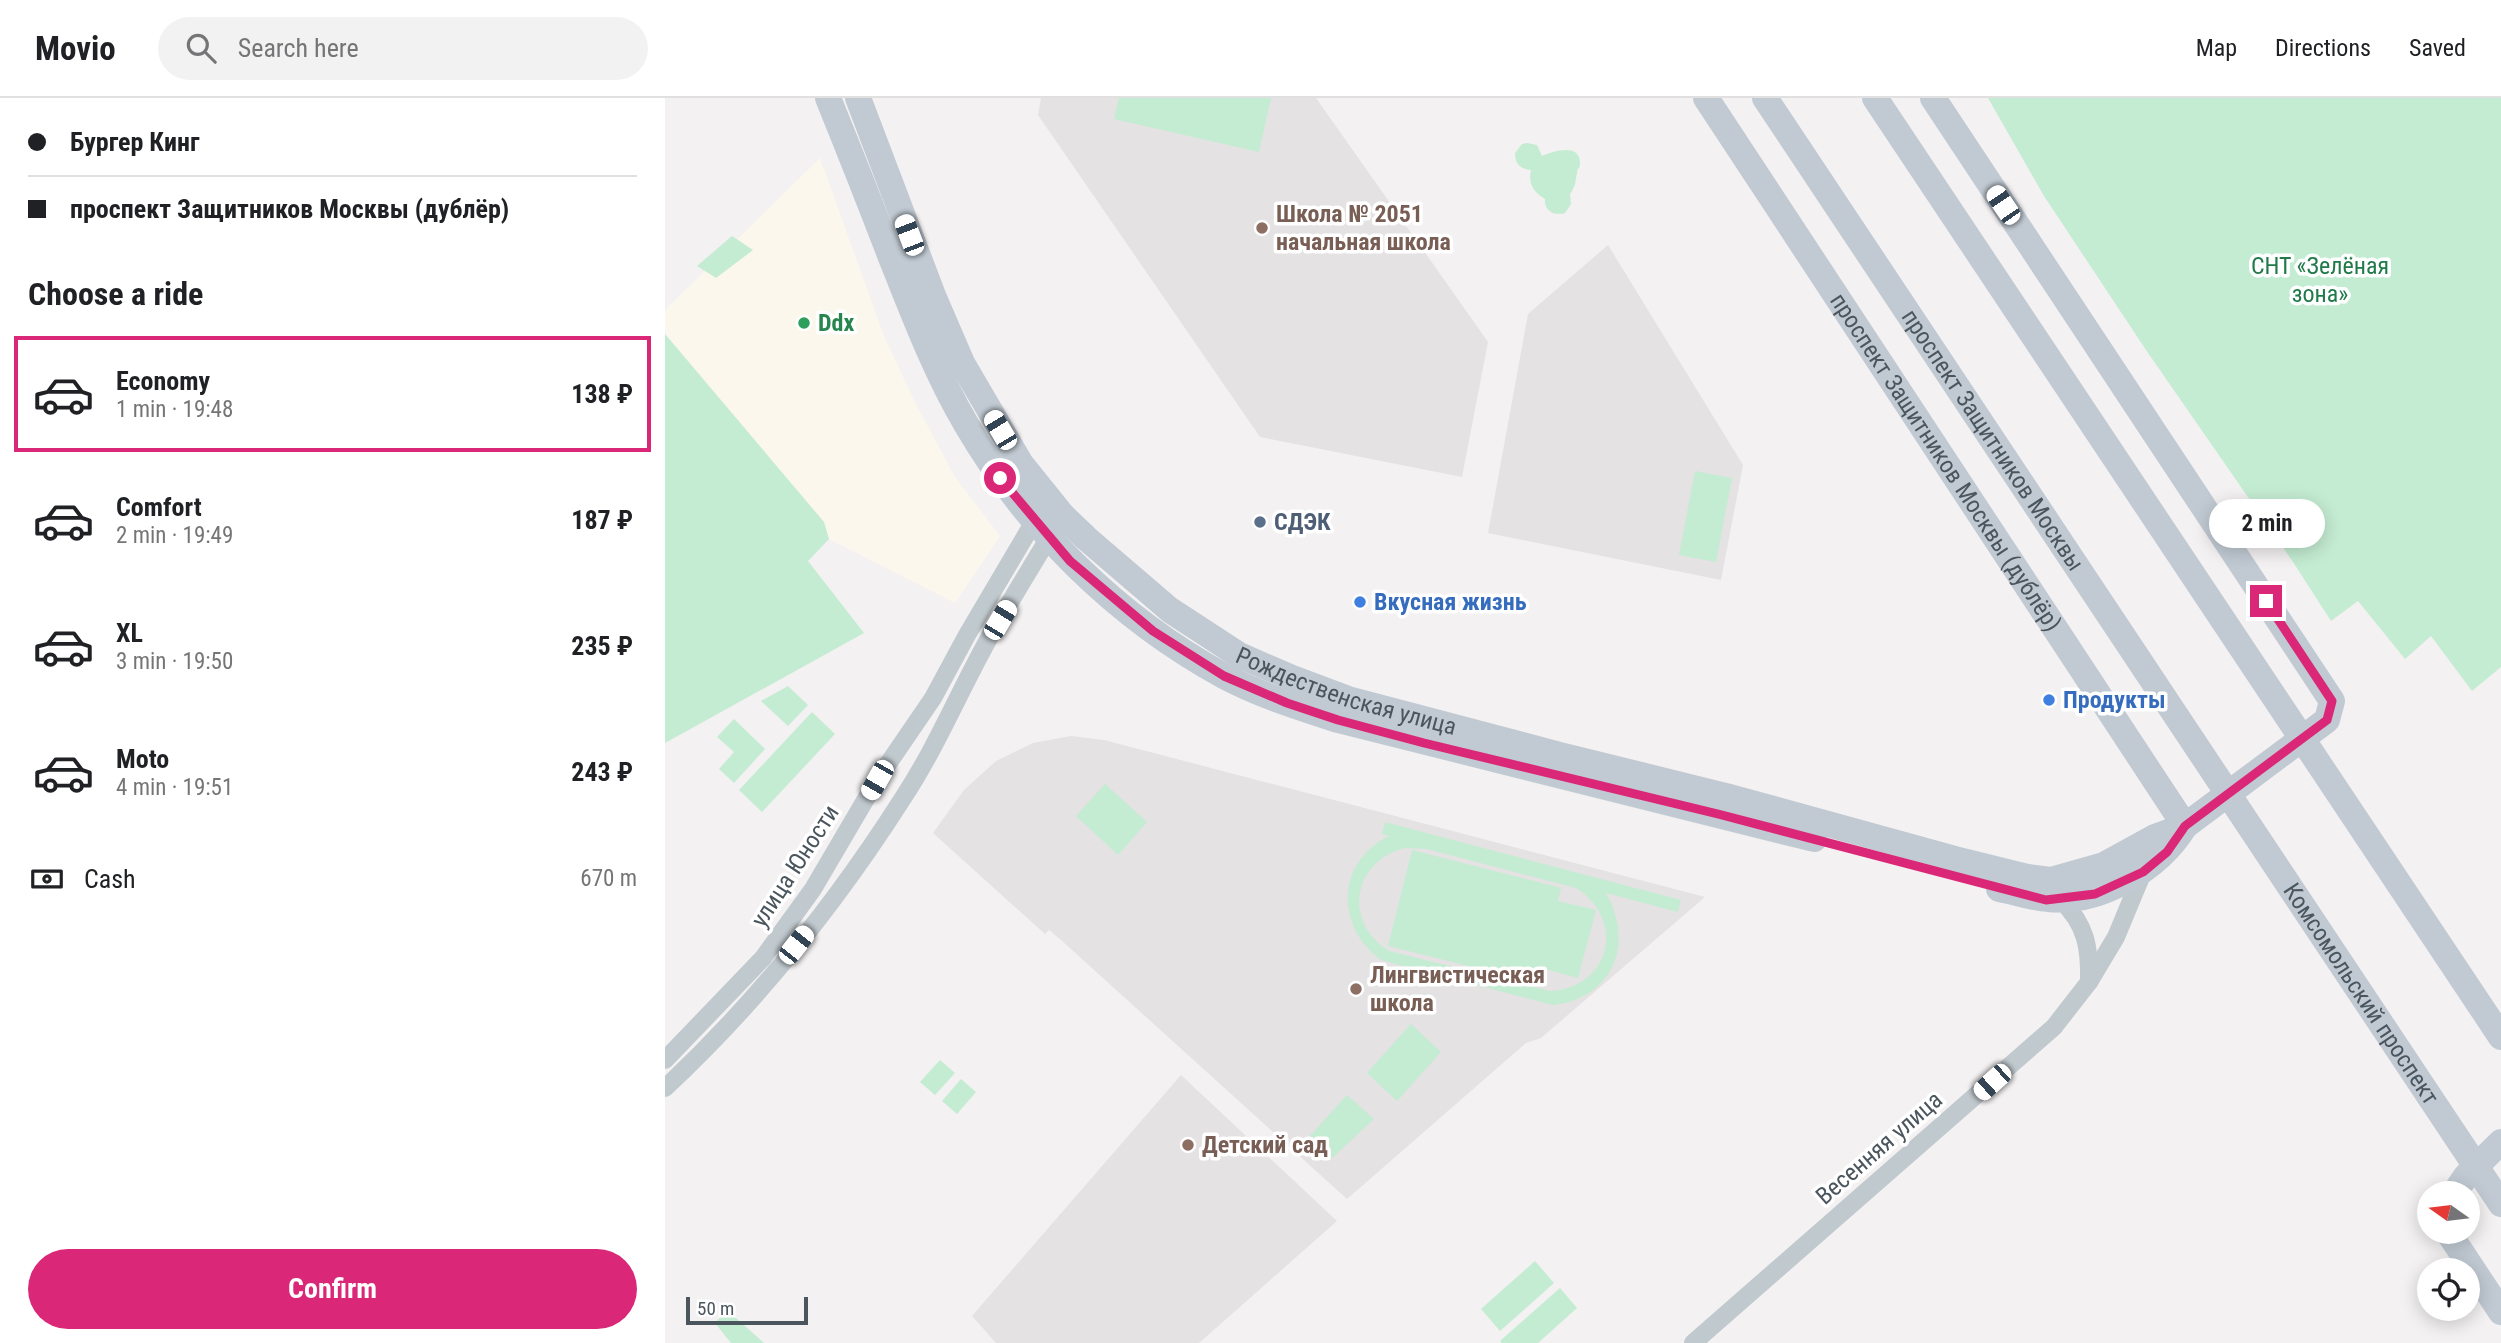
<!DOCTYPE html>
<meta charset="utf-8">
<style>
:root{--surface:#fff;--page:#f2f2f2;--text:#202124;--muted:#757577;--line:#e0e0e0;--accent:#db2777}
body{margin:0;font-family:"Roboto Condensed",sans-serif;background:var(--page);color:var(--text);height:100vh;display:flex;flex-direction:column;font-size:26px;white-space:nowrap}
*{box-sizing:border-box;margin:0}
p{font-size:23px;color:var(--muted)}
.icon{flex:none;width:38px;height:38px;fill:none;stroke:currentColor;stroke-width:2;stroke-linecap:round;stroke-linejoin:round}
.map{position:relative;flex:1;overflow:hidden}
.details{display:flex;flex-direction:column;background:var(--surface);width:665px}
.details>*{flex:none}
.guide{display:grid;align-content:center;height:154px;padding:0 28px;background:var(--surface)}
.needle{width:46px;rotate:284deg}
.buttons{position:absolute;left:1752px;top:1083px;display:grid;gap:14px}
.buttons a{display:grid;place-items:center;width:63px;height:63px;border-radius:50%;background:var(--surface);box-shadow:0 4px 18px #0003;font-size:35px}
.scale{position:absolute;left:21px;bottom:18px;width:122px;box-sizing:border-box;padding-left:7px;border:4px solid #4a555d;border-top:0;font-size:19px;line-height:24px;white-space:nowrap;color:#4a555d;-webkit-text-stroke:5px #fff;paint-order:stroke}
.end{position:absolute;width:32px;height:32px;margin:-16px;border:9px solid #db2777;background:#fff;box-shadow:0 0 0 4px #fff}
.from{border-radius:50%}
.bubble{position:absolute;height:49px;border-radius:24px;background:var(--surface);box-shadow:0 4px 18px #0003;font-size:23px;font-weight:700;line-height:49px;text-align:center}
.car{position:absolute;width:21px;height:42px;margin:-21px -10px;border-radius:9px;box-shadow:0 0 5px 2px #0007;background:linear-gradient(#fff 24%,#345 0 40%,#fff 0 76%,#345 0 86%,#fff 0)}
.guide b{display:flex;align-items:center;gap:24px;height:66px;font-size:26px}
.guide b+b{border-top:2px solid var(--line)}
.guide i{width:18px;height:18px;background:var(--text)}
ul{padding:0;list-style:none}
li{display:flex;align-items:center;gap:21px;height:116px;margin:0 14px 10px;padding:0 14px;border:4px solid transparent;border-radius:0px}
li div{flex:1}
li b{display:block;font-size:26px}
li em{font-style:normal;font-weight:700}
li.current{border-color:var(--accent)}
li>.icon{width:63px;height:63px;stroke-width:1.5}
h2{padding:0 28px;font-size:32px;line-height:84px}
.pay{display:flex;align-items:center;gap:18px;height:77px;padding:0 28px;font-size:26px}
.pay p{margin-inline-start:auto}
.cta{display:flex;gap:14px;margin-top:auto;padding:14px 28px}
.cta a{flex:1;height:80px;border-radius:42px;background:var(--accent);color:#fff;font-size:28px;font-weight:700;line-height:80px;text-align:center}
header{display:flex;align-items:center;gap:42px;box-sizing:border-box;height:98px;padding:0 35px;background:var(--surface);border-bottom:2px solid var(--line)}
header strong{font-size:33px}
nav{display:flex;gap:38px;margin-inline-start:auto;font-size:24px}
.search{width:490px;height:63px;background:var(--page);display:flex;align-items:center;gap:18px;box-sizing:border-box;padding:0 24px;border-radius:38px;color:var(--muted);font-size:26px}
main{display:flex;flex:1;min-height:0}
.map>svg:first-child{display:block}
.commercial{fill:#fbf7ed}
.education{fill:#e4e2e3}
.green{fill:#c4ecd2;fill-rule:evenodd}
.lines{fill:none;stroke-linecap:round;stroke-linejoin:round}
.street{stroke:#c0c9ce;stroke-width:18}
.secondary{stroke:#c1cad3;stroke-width:26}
.route{stroke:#db2777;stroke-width:9}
.education-dot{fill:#8d6e63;stroke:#fff;stroke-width:2.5}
.leisure-dot{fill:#2e9e5b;stroke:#fff;stroke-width:2.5}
.service-dot{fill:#5c6f8a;stroke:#fff;stroke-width:2.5}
.shop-dot{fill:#3f7fe0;stroke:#fff;stroke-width:2.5}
.labels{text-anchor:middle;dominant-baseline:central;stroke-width:7;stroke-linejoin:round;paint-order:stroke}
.education-label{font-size:24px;font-weight:bold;fill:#785e54;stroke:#fff;text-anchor:start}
.park-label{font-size:24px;fill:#207a49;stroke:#fff}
.leisure-label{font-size:24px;font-weight:bold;fill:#27864d;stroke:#fff;text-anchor:start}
.street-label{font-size:24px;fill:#4a555d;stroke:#fff}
.service-label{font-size:24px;font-weight:bold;fill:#4e5e75;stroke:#fff;text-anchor:start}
.shop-label{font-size:24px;font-weight:bold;fill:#366cbe;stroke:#fff;text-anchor:start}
</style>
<header>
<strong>Movio</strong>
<div class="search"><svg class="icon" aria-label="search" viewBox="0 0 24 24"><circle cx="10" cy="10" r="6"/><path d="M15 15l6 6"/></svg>Search here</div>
<nav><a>Map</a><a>Directions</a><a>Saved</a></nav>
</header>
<main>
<section class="details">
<div class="guide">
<b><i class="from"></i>Бургер Кинг</b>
<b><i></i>проспект Защитников Москвы (дублёр)</b>
</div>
<h2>Choose a ride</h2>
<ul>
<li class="current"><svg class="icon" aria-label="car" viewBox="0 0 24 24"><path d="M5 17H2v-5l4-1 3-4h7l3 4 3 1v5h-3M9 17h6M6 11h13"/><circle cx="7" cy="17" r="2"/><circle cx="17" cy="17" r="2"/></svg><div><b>Economy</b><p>1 min · 19:48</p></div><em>138 ₽</em></li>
<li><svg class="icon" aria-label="car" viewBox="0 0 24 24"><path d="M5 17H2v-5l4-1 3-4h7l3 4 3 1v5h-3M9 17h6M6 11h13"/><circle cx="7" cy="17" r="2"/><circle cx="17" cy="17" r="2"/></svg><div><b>Comfort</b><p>2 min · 19:49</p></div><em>187 ₽</em></li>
<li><svg class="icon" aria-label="car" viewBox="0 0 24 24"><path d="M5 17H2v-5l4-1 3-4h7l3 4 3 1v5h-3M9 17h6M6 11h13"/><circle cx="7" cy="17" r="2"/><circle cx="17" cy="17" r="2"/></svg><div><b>XL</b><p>3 min · 19:50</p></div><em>235 ₽</em></li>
<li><svg class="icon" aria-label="car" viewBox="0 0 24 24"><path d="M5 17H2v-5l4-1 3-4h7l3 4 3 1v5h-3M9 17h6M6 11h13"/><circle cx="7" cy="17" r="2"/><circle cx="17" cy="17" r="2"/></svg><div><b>Moto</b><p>4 min · 19:51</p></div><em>243 ₽</em></li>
</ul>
<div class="pay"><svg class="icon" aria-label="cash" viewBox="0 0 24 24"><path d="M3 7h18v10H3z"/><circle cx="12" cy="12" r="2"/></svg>Cash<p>670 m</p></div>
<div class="cta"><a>Confirm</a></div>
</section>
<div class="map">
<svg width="1836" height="1245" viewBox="0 0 1836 1245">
<rect width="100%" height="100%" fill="#f3f1f1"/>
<path class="commercial" d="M155 60 219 238 250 304 290 379 335 438 290 505 164 441 159 424 0 236V212Z"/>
<g class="education">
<path d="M376 0H651L823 244 797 379 595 339 373 17Z"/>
<path d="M943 147 1078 367 1056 482 823 435 863 216Z"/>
<path d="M406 638 439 642 1040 799 876 940 861 945 682 1101 396 842 384 832 380 836 268 735 299 692 331 663 368 645Z"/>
<path d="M516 977 672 1123 534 1245H331L307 1218Z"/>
</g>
<g class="green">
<path d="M454 0H606L594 54 449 21Z"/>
<path d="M1323 0H1836V569L1807 593 1766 538 1740 561 1693 503 1666 523 1628 464 1481 252 1379 98Z"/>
<path d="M862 45 872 47 877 58C888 53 914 45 915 64 915 73 913 67 912 75 910 84 911 88 905 96L906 106 900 115C889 118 879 113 880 101 868 94 863 85 866 72 855 71 850 66 850 55L857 46Z"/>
<path d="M67 138 88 152 51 180 32 168Z"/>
<path d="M0 236 159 424 164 441 143 463 199 535 0 645Z"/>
<path d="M1030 373 1067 380 1051 464 1014 457Z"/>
<path d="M123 588 143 607 123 628 96 603Z"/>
<path d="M147 614 170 636 97 714 74 692Z"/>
<path d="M69 621 100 651 69 685 54 671 69 654 52 639Z"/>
<path d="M440 686 482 724 453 757 411 718Z"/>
<path d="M720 724 1016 802 1013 814 941 795C970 846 948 900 888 907L716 862C670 829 671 764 724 738L717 736ZM739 750 762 751 911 790C962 822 945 890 885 893L724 853C678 824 687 765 739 750Z"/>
<path d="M747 752 896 790 893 803 931 812 913 880 876 870 872 885 723 848Z"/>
<path d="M746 926 776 954 732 1003 702 975Z"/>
<path d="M275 962 290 975 270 997 255 984Z"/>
<path d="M296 981 311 994 292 1016 277 1003Z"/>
<path d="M682 997 709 1021 666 1061 643 1040Z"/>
<path d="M870 1163 889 1185 835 1233 816 1211Z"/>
<path d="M895 1190 912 1210 873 1245H837L835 1243Z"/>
<path d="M62 1212 99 1245H66L50 1225Z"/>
</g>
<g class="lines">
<g class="street">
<path d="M1396 802C1421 827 1425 849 1424 884"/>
<path d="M0 962 98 860 148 791 212 682 268 600 302 537 374 415"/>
<path d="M0 990C91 905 171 805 238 700 271 650 294 594 323 542 344 505 366 469 388 433"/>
<path d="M1028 1245 1389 929 1424 884 1451 839 1478 774"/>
</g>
<g class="secondary">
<path d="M163 0C184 52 205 105 225 157 248 215 270 273 301 326 362 431 453 520 559 578 595 597 635 610 673 622L1149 741"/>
<path id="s1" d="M193 0 269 200 297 265 356 366 397 417 421 440 505 512 574 557 627 580 683 601 895 657 1061 698 1290 761 1363 779 1386 782 1439 767 1490 739 1520 728 1662 622 1667 603 1268 0"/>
<path id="s2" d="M1041 0 1520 728"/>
<path id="s3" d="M1100 0 1836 1106"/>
<path d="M1210 0 1836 939"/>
<path d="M1334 791C1350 794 1367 800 1383 801 1435 806 1494 771 1520 728"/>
<path d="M1789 1096 1801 1078 1836 1044"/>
<path d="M1783 1134 1836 1214"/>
</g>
</g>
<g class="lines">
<path class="route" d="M335 380 405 463 488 533 559 578 622 605 673 622 759 645 1053 716 1381 802 1430 796 1478 774 1502 754 1520 728 1662 622 1667 603 1601 503"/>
</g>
<g class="education-dot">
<circle cx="597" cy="130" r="7"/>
<circle cx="691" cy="891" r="7"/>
<circle cx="523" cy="1047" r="7"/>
</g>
<circle class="leisure-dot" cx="139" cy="225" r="7"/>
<circle class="service-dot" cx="595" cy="424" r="7"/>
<g class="shop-dot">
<circle cx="695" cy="504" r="7"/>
<circle cx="1384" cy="602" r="7"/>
</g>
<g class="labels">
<g class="education-label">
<text x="611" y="116">Школа № 2051<tspan x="611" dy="28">начальная школа</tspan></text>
<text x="705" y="877">Лингвистическая<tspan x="705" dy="28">школа</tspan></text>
<text x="537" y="1047">Детский сад</text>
</g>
<g class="park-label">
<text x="1655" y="168">СНТ «Зелёная<tspan x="1655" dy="28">зона»</tspan></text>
</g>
<g class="leisure-label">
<text x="153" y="225">Ddx</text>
</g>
<g class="street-label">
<text stroke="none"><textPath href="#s3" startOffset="411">проспект Защитников Москвы</textPath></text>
<text stroke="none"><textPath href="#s2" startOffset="436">проспект Защитников Москвы (дублёр)</textPath></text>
<text stroke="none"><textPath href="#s1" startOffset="807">Рождественская улица</textPath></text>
<text transform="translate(130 768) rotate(-57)">улица Юности</text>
<text stroke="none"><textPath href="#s3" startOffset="1076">Комсомольский проспект</textPath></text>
<text transform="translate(1214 1050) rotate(-41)">Весенняя улица</text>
</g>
<g class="service-label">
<text x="609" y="424">СДЭК</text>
</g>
<g class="shop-label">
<text x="709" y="504">Вкусная жизнь</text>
<text x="1398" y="602">Продукты</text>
</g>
</g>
</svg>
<div class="buttons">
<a><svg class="needle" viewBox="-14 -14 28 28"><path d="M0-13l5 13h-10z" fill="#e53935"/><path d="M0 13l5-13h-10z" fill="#757577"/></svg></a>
<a><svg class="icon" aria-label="locate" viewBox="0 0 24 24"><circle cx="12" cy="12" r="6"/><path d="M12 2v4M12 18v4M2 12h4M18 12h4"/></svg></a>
</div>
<div class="scale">50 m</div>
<i class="end from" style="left:335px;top:380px"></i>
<i class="end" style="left:1601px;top:503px"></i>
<div class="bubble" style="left:1544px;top:401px;width:116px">2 min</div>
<i class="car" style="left:1338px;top:107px;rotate:326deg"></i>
<i class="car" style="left:244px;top:137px;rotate:339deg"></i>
<i class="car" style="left:335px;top:332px;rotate:329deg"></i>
<i class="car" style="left:335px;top:522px;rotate:31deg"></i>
<i class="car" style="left:212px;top:682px;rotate:210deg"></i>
<i class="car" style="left:131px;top:847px;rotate:38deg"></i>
<i class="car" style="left:1327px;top:984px;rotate:228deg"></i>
</div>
</main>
